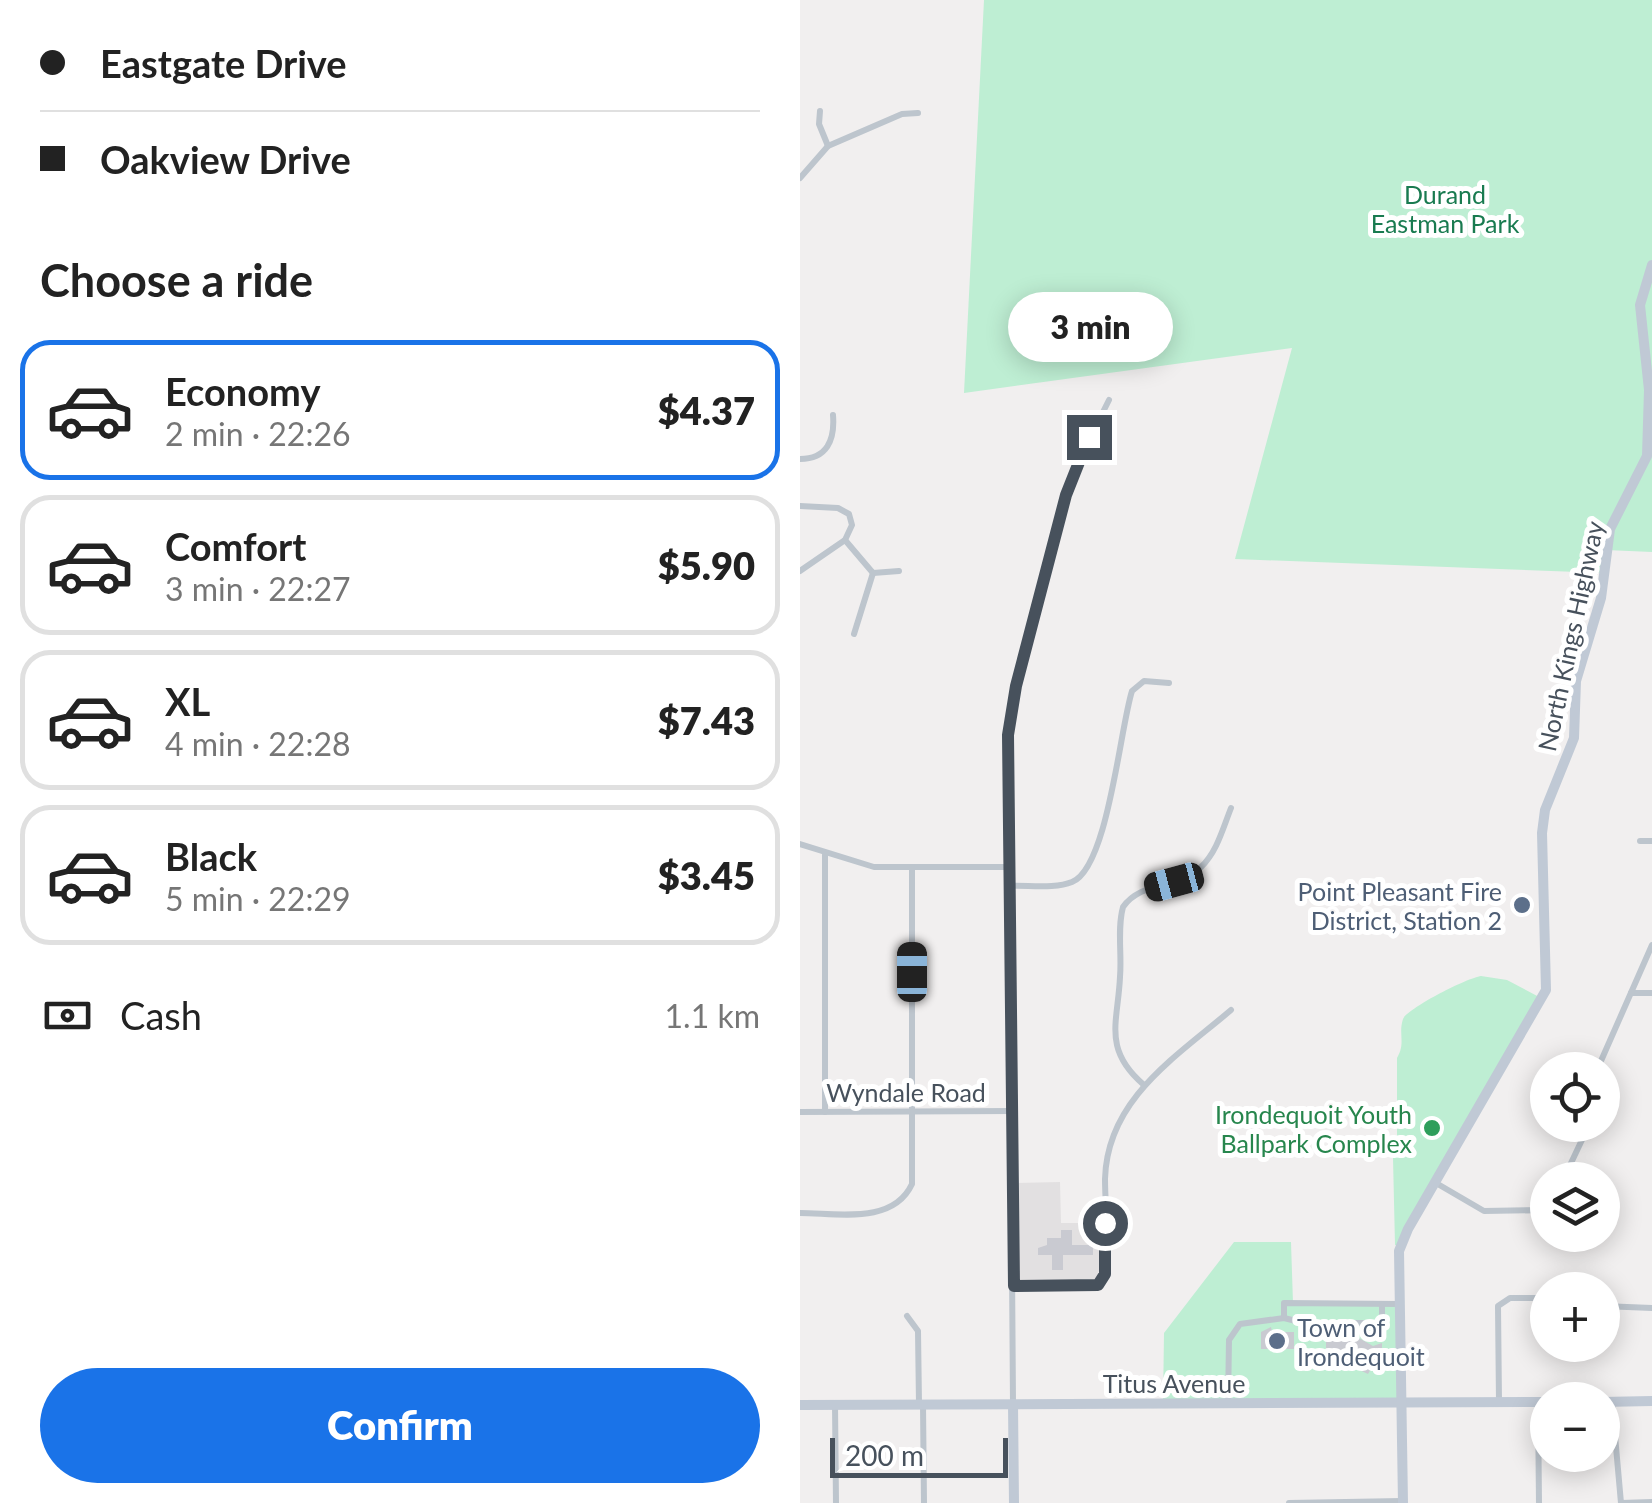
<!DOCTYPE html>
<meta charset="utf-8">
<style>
:root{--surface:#fff;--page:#f6f6f6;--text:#222;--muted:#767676;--line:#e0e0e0;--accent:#1a73e8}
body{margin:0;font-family:Lato,sans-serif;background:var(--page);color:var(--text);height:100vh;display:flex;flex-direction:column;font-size:38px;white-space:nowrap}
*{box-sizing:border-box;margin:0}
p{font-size:32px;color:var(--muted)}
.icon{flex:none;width:55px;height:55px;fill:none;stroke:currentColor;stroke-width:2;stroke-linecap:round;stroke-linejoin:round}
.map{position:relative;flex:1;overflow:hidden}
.side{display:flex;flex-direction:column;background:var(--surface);width:800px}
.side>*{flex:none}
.banner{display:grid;align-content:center;height:220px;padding:0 40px;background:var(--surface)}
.buttons{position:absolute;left:730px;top:1052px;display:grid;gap:20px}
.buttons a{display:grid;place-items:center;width:90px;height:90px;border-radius:50%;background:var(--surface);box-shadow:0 5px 25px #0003;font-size:50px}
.scale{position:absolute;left:30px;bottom:25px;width:178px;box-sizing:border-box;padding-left:10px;border:5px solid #47515c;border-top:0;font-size:28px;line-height:35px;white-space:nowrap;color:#47515c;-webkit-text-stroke:8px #fff;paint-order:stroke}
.end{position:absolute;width:45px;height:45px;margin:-22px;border:12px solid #47515c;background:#fff;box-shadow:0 0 0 5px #fff}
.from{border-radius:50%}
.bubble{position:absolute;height:70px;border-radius:35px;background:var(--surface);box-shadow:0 5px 25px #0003;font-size:32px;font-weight:800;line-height:70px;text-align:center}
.car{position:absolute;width:30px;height:60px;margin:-30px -15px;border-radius:12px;box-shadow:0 0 8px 2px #0007;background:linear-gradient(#222 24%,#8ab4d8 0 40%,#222 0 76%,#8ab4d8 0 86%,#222 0)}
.banner b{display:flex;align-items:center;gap:35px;height:95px;font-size:38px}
.banner b+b{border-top:2px solid var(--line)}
.banner i{width:25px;height:25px;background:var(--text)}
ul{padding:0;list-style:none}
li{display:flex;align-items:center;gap:30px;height:140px;margin:0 20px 15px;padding:0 20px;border:5px solid var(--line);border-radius:30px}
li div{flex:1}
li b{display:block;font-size:38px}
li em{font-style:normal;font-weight:800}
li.selected{border-color:var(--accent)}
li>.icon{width:90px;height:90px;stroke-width:1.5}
h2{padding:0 40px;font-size:45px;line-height:120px}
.pay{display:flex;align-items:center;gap:25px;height:110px;padding:0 40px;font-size:38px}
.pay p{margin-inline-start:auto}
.button{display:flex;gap:20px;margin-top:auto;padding:20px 40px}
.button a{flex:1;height:115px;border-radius:60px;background:var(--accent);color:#fff;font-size:40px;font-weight:800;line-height:115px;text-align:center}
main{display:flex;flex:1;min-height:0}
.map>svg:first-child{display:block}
.education{fill:#e2e0e1}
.green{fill:#beeed3}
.building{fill:#c9cad1}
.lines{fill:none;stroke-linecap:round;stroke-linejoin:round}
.street{stroke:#bdc5cd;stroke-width:6}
.secondary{stroke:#c0c9d5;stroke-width:10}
.route{stroke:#47515c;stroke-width:12}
.service-dot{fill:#5c6f8a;stroke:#fff;stroke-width:4}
.leisure-dot{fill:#2e9e5b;stroke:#fff;stroke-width:4}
.labels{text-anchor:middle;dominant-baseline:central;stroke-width:10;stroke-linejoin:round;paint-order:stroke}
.park-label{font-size:25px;fill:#197b50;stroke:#fff}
.street-label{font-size:25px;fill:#47515c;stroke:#fff}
.service-label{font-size:25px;fill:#4e5e75;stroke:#fff;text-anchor:end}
.leisure-label{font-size:25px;fill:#27864d;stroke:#fff;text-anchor:end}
</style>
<main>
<section class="side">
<div class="banner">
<b><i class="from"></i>Eastgate Drive</b>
<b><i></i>Oakview Drive</b>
</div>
<h2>Choose a ride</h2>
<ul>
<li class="selected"><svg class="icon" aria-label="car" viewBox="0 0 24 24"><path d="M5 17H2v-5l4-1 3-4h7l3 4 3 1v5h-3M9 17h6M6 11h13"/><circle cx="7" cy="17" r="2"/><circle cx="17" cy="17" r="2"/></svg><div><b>Economy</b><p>2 min · 22:26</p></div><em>$4.37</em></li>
<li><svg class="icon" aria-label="car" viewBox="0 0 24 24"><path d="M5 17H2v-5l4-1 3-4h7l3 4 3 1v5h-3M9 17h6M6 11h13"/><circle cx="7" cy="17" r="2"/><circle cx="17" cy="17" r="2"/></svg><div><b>Comfort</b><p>3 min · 22:27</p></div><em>$5.90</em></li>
<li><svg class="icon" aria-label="car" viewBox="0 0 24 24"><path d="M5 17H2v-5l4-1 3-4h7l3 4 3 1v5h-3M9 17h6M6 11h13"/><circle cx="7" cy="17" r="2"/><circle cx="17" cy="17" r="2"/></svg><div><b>XL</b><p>4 min · 22:28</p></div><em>$7.43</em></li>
<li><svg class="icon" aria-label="car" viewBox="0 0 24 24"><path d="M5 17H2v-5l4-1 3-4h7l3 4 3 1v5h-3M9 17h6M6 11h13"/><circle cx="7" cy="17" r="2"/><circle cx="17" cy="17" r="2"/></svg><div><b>Black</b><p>5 min · 22:29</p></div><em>$3.45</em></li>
</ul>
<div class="pay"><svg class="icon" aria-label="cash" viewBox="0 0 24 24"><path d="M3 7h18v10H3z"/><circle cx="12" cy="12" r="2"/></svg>Cash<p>1.1 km</p></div>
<div class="button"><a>Confirm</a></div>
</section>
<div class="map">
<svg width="852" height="1503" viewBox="0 0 852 1503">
<rect width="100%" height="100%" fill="#f1efef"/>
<path class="education" d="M260 1182 261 1223H305V1274L301 1283 215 1286 212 1183Z"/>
<g class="green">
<path d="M184 0H852V552L806 550 805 573 435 559 492 348 164 393Z"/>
<path d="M681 976 707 980 741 998 600 1247 595 1245 593 1158 597 1154V1058C606 1043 598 1034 603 1019 608 1008 667 978 681 976Z"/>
<path d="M434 1242H491L493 1303H599L600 1402 363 1403 364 1333Z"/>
</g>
<g class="building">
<path d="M261 1230H272V1245H293V1255H263V1270H252V1255H238V1248L247 1245V1238H261Z"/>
<path d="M471 1327 472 1332H494V1349H461V1332Z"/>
<path d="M559 1332V1338L573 1346 582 1343V1350L568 1374 536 1359 539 1355H526V1335Z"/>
</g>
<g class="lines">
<g class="street">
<path d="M20 111 19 124 28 146"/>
<path d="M0 178 28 146 102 114 118 113"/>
<path d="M0 459C27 459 35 440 33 415"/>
<path d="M0 506 38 508 49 514 52 525 45 540 0 571"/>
<path d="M45 540 73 573 99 571"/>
<path d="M54 634 73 573"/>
<path d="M840 841H852"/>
<path d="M0 844 74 867H209"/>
<path d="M209 886C228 885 255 889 272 882 308 868 320 728 332 691L344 681 369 683"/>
<path d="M831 993H852"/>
<path d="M797 1070 852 945"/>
<path d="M344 1085C302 1049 318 1022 320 977 322 954 317 929 323 907 341 881 379 888 401 867 417 852 423 828 431 808"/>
<path d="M0 1112 213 1111"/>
<path d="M25 1112V855"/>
<path d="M763 1180 789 1125"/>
<path d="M636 1183 684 1211 748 1210"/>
<path d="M0 1213C37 1213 93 1225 112 1184V867"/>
<path d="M215 1286H291L303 1281C311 1250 305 1211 305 1179 307 1099 376 1057 431 1010"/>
<path d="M802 1306 852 1308"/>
<path d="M107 1316 118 1331 119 1404"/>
<path d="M484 1318V1303L599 1304"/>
<path d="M699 1402 698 1306 710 1298H748"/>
<path d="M738 1402 739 1503"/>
<path d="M812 1402 821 1503"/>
<path d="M213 1403 208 735 216 686 272 474 309 400"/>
<path d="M428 1403 429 1340 440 1324 484 1318 504 1323H582V1304"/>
<path d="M35 1404 36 1503"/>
<path d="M123 1404 124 1503"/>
<path d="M489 1503 602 1501"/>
<path d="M821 1503 852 1502"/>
</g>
<g class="secondary">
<path d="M802 1402 852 1401"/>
<path d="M213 1404 214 1503"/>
<path d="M0 1405 748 1402"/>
<path d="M603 1503 599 1251 608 1229 746 990 742 833 745 810 774 738 776 681 801 598 810 529 847 456 849 390 840 305 852 265"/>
</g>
</g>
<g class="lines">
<path class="route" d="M289 437 266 495 216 686 208 735 214 1286 298 1285 305 1274V1223"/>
</g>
<g class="service-dot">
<circle cx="722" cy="905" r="10"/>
<circle cx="477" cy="1341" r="10"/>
</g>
<circle class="leisure-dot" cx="632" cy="1128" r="10"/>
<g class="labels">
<g class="park-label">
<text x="645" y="194">Durand<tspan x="645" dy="29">Eastman Park</tspan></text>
</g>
<g class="street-label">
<text transform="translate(770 636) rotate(-78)">North Kings Highway</text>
<text x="106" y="1092">Wyndale Road</text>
<text x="374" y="1383">Titus Avenue</text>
</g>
<g class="service-label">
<text x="702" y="891">Point Pleasant Fire<tspan x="702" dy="29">District, Station 2</tspan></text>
<text x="497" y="1327" text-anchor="start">Town of<tspan x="497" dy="29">Irondequoit</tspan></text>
</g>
<g class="leisure-label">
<text x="612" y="1114">Irondequoit Youth<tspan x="612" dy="29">Ballpark Complex</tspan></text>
</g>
</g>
</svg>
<div class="buttons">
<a><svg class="icon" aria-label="locate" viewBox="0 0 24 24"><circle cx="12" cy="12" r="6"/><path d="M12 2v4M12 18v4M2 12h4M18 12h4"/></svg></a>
<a><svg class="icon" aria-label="layers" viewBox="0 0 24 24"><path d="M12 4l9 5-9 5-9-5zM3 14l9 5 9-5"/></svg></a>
<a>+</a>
<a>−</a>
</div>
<div class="scale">200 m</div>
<i class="end from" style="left:305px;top:1223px"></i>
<i class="end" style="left:289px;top:437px"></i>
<div class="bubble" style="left:208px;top:292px;width:165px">3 min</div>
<i class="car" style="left:374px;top:882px;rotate:255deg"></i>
<i class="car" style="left:112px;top:972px;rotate:0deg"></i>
</div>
</main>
